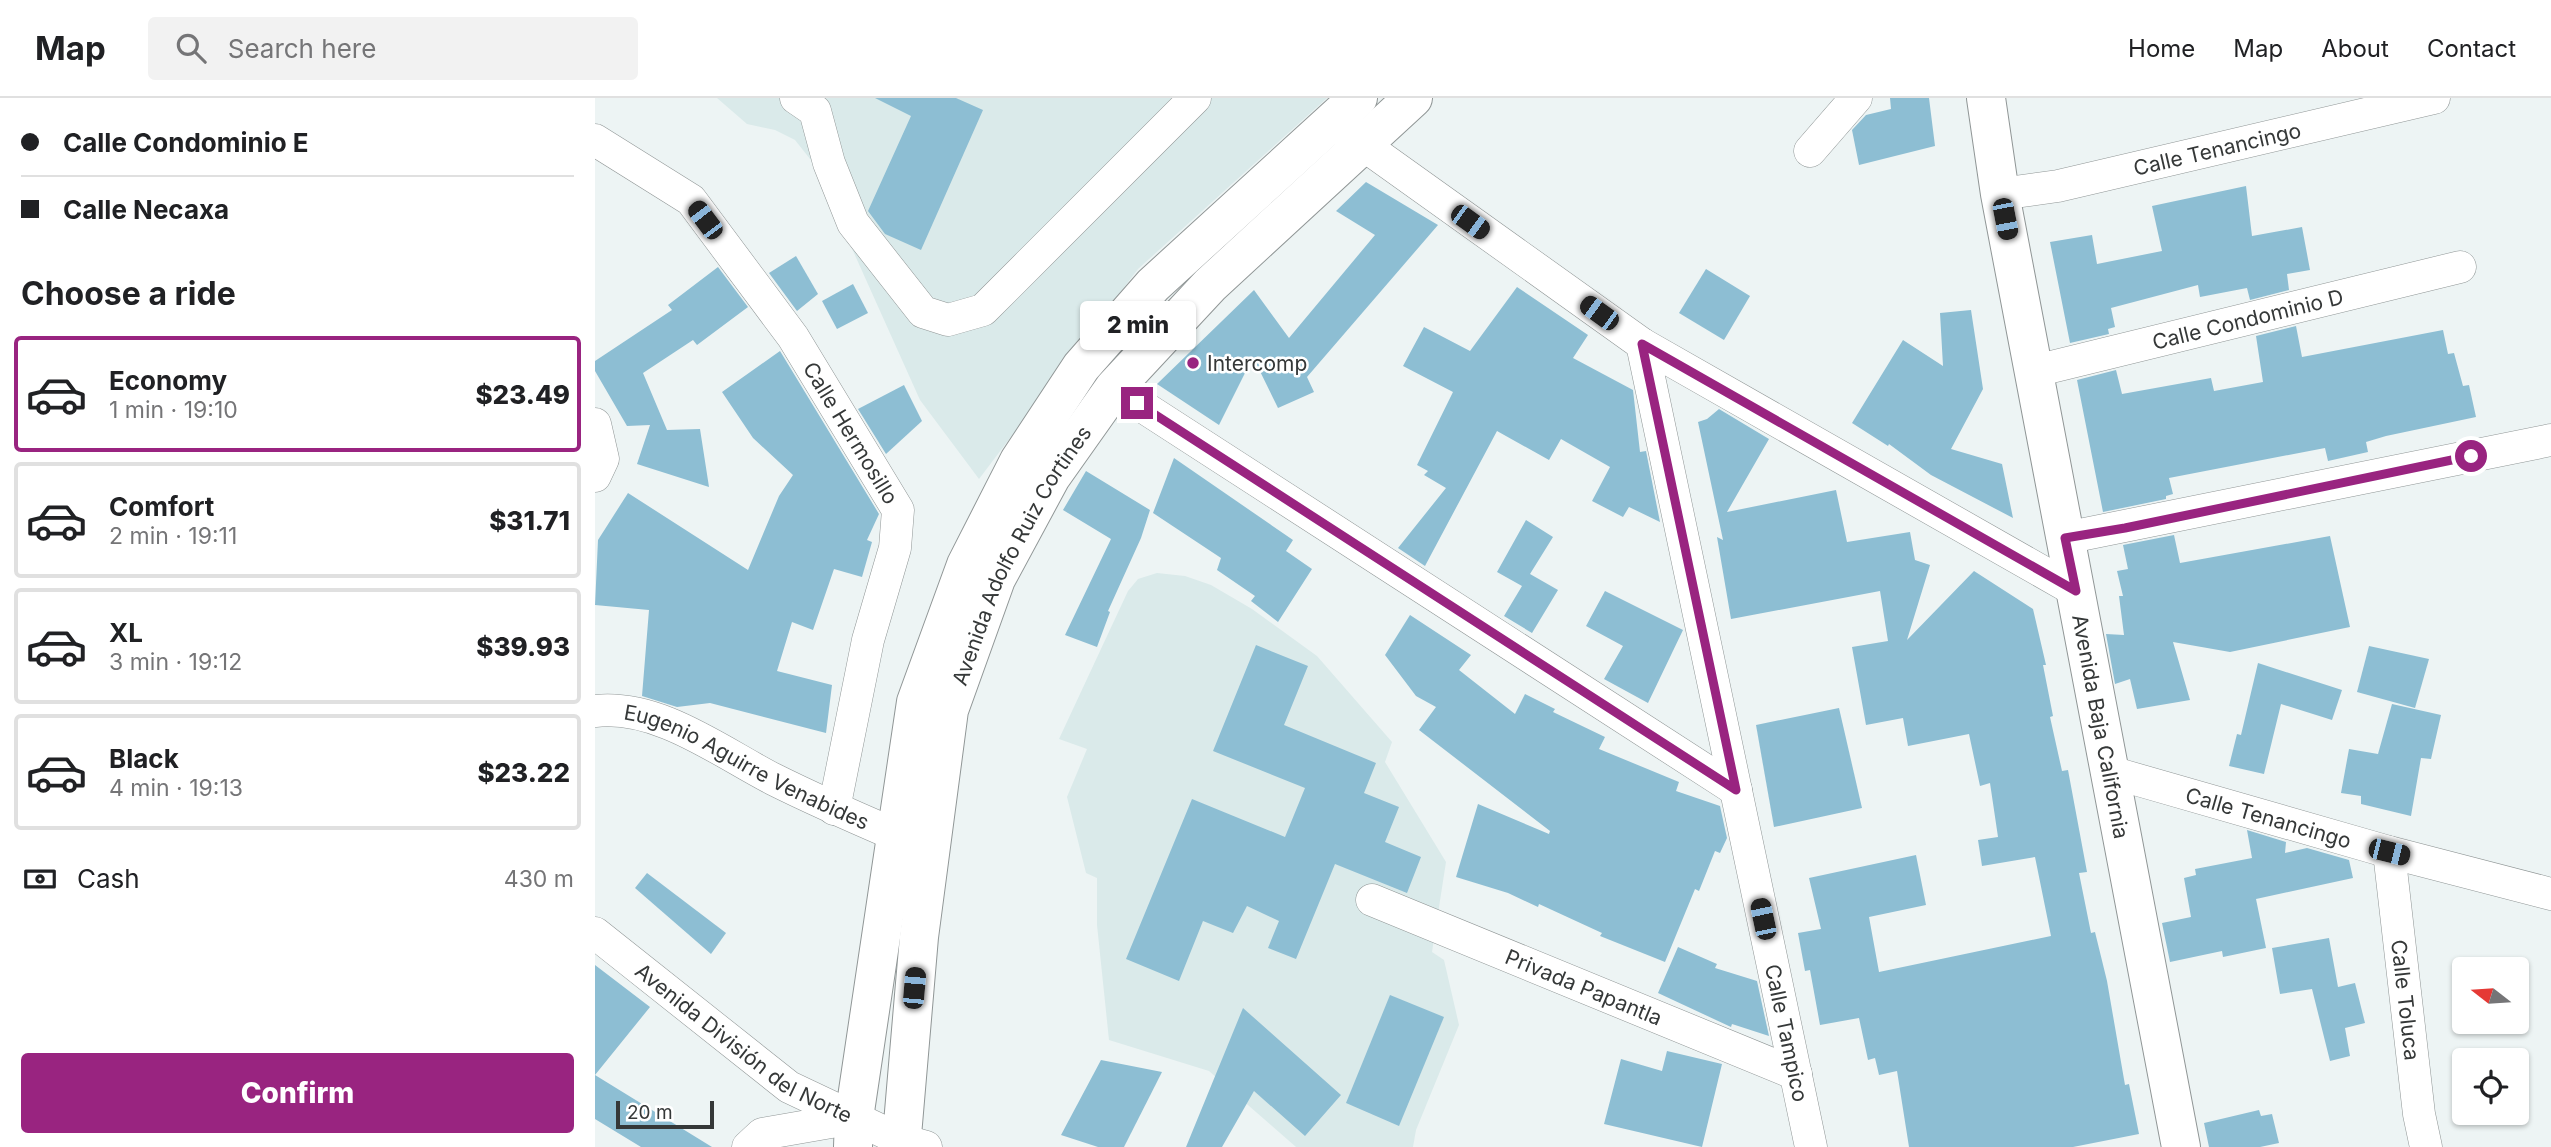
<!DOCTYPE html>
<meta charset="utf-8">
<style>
:root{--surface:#fff;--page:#f2f2f2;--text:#202124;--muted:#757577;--line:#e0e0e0;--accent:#992480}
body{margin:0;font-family:Inter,sans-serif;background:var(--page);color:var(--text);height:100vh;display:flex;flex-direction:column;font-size:26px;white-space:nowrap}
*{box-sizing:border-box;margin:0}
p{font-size:23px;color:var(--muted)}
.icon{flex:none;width:38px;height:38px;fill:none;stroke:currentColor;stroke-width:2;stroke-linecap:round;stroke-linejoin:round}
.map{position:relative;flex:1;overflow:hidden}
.side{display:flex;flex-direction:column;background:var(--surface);width:595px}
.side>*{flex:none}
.hud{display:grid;align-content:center;height:154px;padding:0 21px;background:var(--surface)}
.needle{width:46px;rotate:287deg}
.buttons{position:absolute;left:1857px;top:859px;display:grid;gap:14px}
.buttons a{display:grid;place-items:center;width:77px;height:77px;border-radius:7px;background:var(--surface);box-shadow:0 2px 5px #0004;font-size:35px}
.scale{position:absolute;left:21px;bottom:18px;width:98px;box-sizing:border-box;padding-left:7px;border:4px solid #353838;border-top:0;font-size:19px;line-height:24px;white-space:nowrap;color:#353838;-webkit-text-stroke:5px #fff;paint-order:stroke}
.end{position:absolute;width:32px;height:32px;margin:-16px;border:9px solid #992480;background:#fff;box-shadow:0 0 0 4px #fff}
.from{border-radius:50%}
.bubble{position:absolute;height:49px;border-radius:7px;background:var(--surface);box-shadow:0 2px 5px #0004;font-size:23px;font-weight:800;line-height:49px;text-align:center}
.car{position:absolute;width:21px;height:42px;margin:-21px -10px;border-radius:9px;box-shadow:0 0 5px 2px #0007;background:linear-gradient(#222 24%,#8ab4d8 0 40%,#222 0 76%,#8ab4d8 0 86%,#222 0)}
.hud b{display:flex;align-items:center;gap:24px;height:66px;font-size:26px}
.hud b+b{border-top:2px solid var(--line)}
.hud i{width:18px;height:18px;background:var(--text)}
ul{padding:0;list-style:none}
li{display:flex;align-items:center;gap:21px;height:116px;margin:0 14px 10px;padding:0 7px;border:4px solid var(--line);border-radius:7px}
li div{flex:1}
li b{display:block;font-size:26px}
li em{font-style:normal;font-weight:800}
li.on{border-color:var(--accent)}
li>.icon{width:63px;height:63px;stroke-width:1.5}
h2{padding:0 21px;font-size:32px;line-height:84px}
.pay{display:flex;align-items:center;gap:18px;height:77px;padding:0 21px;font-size:26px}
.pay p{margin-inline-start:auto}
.primary-button{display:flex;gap:14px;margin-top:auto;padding:14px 21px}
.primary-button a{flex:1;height:80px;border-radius:7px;background:var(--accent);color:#fff;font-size:28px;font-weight:800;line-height:80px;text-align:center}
header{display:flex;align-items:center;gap:42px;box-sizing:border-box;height:98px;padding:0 35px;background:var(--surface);border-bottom:2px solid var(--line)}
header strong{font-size:33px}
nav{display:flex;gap:38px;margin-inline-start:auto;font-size:24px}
.search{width:490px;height:63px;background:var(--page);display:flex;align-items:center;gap:18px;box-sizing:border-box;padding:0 24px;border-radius:7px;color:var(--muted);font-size:26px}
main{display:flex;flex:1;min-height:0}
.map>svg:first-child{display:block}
.built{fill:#daeaea}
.building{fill:#8dbed3}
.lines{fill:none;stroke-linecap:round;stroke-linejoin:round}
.minor-casing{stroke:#909696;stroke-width:33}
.major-casing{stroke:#909696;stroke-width:40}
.minor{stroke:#fff;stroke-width:32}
.major{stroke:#fff;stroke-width:38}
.route{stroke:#992480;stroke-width:9}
.poi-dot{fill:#992480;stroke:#fff;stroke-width:2.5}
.labels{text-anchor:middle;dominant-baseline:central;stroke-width:5;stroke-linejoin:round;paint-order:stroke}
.street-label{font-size:21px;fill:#353838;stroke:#fff}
.poi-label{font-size:21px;fill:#353838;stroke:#fff;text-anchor:start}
</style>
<header>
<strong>Map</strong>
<div class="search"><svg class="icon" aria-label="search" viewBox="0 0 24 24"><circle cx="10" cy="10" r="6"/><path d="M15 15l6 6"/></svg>Search here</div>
<nav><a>Home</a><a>Map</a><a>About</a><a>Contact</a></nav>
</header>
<main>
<section class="side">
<div class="hud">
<b><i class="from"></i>Calle Condominio E</b>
<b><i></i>Calle Necaxa</b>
</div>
<h2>Choose a ride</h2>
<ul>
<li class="on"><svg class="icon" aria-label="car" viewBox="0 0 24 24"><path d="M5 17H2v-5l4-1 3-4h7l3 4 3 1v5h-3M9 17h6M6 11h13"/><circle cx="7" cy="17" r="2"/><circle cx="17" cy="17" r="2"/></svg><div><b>Economy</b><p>1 min · 19:10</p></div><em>$23.49</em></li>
<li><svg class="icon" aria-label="car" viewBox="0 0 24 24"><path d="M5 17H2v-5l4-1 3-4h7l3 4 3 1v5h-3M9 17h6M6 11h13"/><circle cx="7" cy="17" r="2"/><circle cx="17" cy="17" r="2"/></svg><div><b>Comfort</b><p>2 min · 19:11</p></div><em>$31.71</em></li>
<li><svg class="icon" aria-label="car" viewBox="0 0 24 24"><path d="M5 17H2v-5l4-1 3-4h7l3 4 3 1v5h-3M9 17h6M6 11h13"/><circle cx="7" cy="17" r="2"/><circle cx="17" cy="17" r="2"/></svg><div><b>XL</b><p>3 min · 19:12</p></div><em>$39.93</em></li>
<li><svg class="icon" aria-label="car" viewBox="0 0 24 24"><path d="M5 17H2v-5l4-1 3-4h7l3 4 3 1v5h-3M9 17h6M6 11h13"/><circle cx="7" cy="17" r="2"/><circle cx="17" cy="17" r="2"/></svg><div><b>Black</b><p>4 min · 19:13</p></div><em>$23.22</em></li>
</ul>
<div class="pay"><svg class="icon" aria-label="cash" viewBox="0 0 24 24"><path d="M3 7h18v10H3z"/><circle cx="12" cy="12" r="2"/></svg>Cash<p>430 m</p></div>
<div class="primary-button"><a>Confirm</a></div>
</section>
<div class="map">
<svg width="1956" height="1049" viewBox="0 0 1956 1049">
<rect width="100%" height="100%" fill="#edf4f4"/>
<g class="built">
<path d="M122 0H732L543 171 384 381 325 302 219 66 200 42 180 32 152 26Z"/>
<path d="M562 475 590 478 616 487 657 511 722 558 797 644 790 664 851 764 837 854 849 862 864 927 821 1032 818 1049H701L614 973 514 942 502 827V780L491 775 472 699 492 651 464 641 533 493 543 481Z"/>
</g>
<g class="building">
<path d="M280 0H361L388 12 326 152 290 136 273 113 316 18Z"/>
<path d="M1295 0H1334L1340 48 1264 67 1257 32 1271 17 1296 11Z"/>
<path d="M771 84 843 127 712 279 719 294 683 310 658 259 624 327 562 286 659 192 694 240 780 137 741 113Z"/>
<path d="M1651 88 1657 138 1707 129 1715 172 1692 176 1694 192 1655 202 1652 190 1605 199 1603 187 1516 210 1520 229 1513 231 1514 236 1475 245 1455 144 1497 137 1502 166 1567 153 1557 108Z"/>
<path d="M201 158 223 196 202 213 174 175Z"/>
<path d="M123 169 153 209 102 247 98 242 48 275 72 332 105 331 114 389 42 366 55 327 32 328 0 273V263L77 212 73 207Z"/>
<path d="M1111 171 1155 198 1129 242 1084 215Z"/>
<path d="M258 186 273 215 242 231 227 203Z"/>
<path d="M922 189 993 237 978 260 1038 292 1045 354 1051 353 1065 424 1034 409 1028 419 997 403 1015 369 966 341 954 362 902 333 830 468 803 450 851 390 829 377 833 373 822 367 858 294 808 268 829 229 875 253Z"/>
<path d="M1376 212 1388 291 1356 351 1407 366 1418 420 1336 377 1294 346 1293 348 1257 325 1308 242 1348 268 1345 215Z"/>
<path d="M1701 228 1707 259 1848 232 1853 256 1859 255 1868 288 1874 287 1881 319 1791 338 1771 344 1773 354 1733 363 1730 350 1574 380 1578 396 1571 398V401L1508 414 1482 282 1521 272 1527 296 1616 280 1619 293 1668 284 1661 238Z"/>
<path d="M185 253 284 416 272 442 277 444 267 479 239 471 218 532 197 524 182 573 237 587 231 635 115 605 82 609 47 598 54 512 0 507 3 442 33 395 153 472 184 398 198 377 158 340 127 294Z"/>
<path d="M309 287 327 323 291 356 263 311Z"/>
<path d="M1124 311 1174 341 1132 414 1241 392 1252 444 1315 434 1320 462 1335 467 1312 542 1379 473 1438 511 1451 567H1448L1458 618 1455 619 1467 673 1473 672 1492 774 1484 775 1496 835 1500 834 1512 883 1530 987 1534 986 1544 1036 1478 1049H1314L1302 973 1284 977 1280 960 1273 962 1264 920 1225 927 1215 872 1210 873 1203 835 1226 831 1214 780 1321 757 1331 807 1274 819 1284 874 1456 838 1440 759 1387 768 1383 742 1403 739 1395 685 1385 688 1374 636 1313 648 1308 620 1271 627 1257 549 1293 543 1285 493 1136 521 1122 439 1128 442 1103 324 1112 321Z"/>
<path d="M579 360 698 442 691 453 717 471 683 524 656 503 660 498 622 472 626 460 558 415Z"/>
<path d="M491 373 555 412 546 440 513 513 515 514 502 549 470 537 516 441 468 412Z"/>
<path d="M931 422 958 439 935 476 963 492 937 535 909 518 927 488 902 474Z"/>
<path d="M1579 437 1585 465 1735 438 1755 529 1635 554 1578 544 1595 602 1542 611 1535 581 1520 586 1511 536 1529 537 1524 498H1528L1522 473 1533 471 1528 447Z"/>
<path d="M1010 493 1088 532 1053 605 1009 581 1028 548 991 528Z"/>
<path d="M815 517 876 557 864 572 920 616 930 596 960 611 958 614 1010 639 1004 651 1084 684 1081 693 1125 708 1132 740 1125 755 1120 753 1104 793 1100 791 1070 864 1005 838 1007 835 944 806 943 809 913 795 861 779 883 706 954 736 955 733 824 632 841 609 821 598 790 557Z"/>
<path d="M661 547 713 568 689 627 781 665 769 695 804 709 790 744 826 759 812 795 740 766 701 861 673 850 684 823 652 808 638 835 608 823 584 883 531 861 597 701 690 739 710 690 618 653Z"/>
<path d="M1774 548 1834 561 1820 610 1762 594Z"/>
<path d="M1663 565 1747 592 1737 622 1686 606 1669 676 1634 668 1642 636 1646 637Z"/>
<path d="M1797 606 1846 617 1836 661 1826 660 1816 718 1766 706V698L1746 695 1754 651 1783 656Z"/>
<path d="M1244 610 1267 710 1179 729 1161 627Z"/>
<path d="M1652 732 1691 744 1690 755 1712 750 1754 762 1758 780 1661 801 1671 850 1628 859 1627 853 1575 864 1567 825 1596 819 1589 780 1601 777 1600 771 1657 760Z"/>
<path d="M52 775 131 835 116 856 40 790Z"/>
<path d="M1734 840 1743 889 1760 885 1770 925 1750 930 1755 958 1735 963 1717 891 1685 896 1677 850Z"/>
<path d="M1083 849 1122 866 1120 870 1162 883 1174 938 1137 926 1136 929 1063 895Z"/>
<path d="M0 867 55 909 0 977 117 1049H46L0 1021Z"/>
<path d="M795 897 849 919 804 1028 751 1005Z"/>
<path d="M648 910 746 997 710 1038 659 993 627 1049H591Z"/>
<path d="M1072 953 1127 966 1107 1049 1009 1026 1026 961 1067 973Z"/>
<path d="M506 962 567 974 529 1049H503L466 1037Z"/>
<path d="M1664 1012 1666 1018 1677 1016 1684 1045 1665 1049H1614L1609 1025Z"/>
</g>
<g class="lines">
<defs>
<g id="minor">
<path d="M201 0 220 13 234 65 258 125 328 214 353 222 388 212 600 0"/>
<path d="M749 33 1047 246 1481 493"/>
<path id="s1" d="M0 42 96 102 198 239 303 412 300 450 273 542 239 711"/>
<path d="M1215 53 1261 0"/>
<path id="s2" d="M1405 96 1463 88 1839 0"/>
<path id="s3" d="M1047 246 1216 1049"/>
<path id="s4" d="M1440 273 1865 169"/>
<path d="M519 290 1141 692"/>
<path d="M0 326 8 361 0 378"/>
<path d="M1470 440 1956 342"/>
<path id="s5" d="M0 613C63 606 124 653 178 681 218 701 259 719 301 737"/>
<path id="s6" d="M1512 673 1794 754 1956 796"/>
<path id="s7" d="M1794 754 1824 1016 1831 1049"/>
<path id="s8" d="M777 802 1201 976"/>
<path id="s9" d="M0 835 194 989 306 1042 331 1049"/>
<path d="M153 1049 167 1036 259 1020"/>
</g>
<g id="major">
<path id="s10" d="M1391 0 1405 96 1586 1049"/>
<path d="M258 1049 259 1020 321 604 371 467 424 363 486 269 558 187 763 0"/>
<path id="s11" d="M306 1049 324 839 354 612 401 481 456 379 519 290 615 187 818 0"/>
</g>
</defs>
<use href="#minor" class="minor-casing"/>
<use href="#major" class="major-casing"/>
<use href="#minor" class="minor"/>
<use href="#major" class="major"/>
</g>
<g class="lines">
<path class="route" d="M542 305 1141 692 1047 246 1481 493 1470 440 1530 430 1876 358"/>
</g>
<circle class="poi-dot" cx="598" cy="265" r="7"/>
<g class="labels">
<g class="street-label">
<text stroke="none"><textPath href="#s2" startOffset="222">Calle Tenancingo</textPath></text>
<text stroke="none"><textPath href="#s4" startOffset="219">Calle Condominio D</textPath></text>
<text stroke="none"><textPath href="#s1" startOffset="396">Calle Hermosillo</textPath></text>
<text stroke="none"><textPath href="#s11" startOffset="611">Avenida Adolfo Ruiz Cortines</textPath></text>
<text stroke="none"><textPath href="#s10" startOffset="639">Avenida Baja California</textPath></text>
<text stroke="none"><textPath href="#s5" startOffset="164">Eugenio Aguirre Venabides</textPath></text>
<text stroke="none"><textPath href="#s6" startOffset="168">Calle Tenancingo</textPath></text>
<text stroke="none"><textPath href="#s8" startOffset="229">Privada Papantla</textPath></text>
<text stroke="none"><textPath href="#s7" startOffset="149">Calle Toluca</textPath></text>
<text stroke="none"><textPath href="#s3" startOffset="704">Calle Tampico</textPath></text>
<text stroke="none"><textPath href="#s9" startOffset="186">Avenida División del Norte</textPath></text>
</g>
<g class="poi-label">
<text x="612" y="265">Intercomp</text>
</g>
</g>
</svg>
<div class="buttons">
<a><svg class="needle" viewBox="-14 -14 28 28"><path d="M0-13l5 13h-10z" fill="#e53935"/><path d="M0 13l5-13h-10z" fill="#757577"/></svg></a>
<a><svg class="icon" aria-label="locate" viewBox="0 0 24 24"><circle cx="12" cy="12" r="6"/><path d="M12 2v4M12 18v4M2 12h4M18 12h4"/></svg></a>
</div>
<div class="scale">20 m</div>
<i class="end from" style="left:1876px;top:358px"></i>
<i class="end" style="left:542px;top:305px"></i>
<div class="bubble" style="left:485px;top:203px;width:116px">2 min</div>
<i class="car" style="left:1410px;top:121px;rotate:169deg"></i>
<i class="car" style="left:110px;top:122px;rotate:323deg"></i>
<i class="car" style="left:875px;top:124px;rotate:126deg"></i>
<i class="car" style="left:1004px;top:215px;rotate:306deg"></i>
<i class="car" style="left:1794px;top:754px;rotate:104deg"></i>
<i class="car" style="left:1168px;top:821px;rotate:348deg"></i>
<i class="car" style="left:319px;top:890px;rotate:5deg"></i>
</div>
</main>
